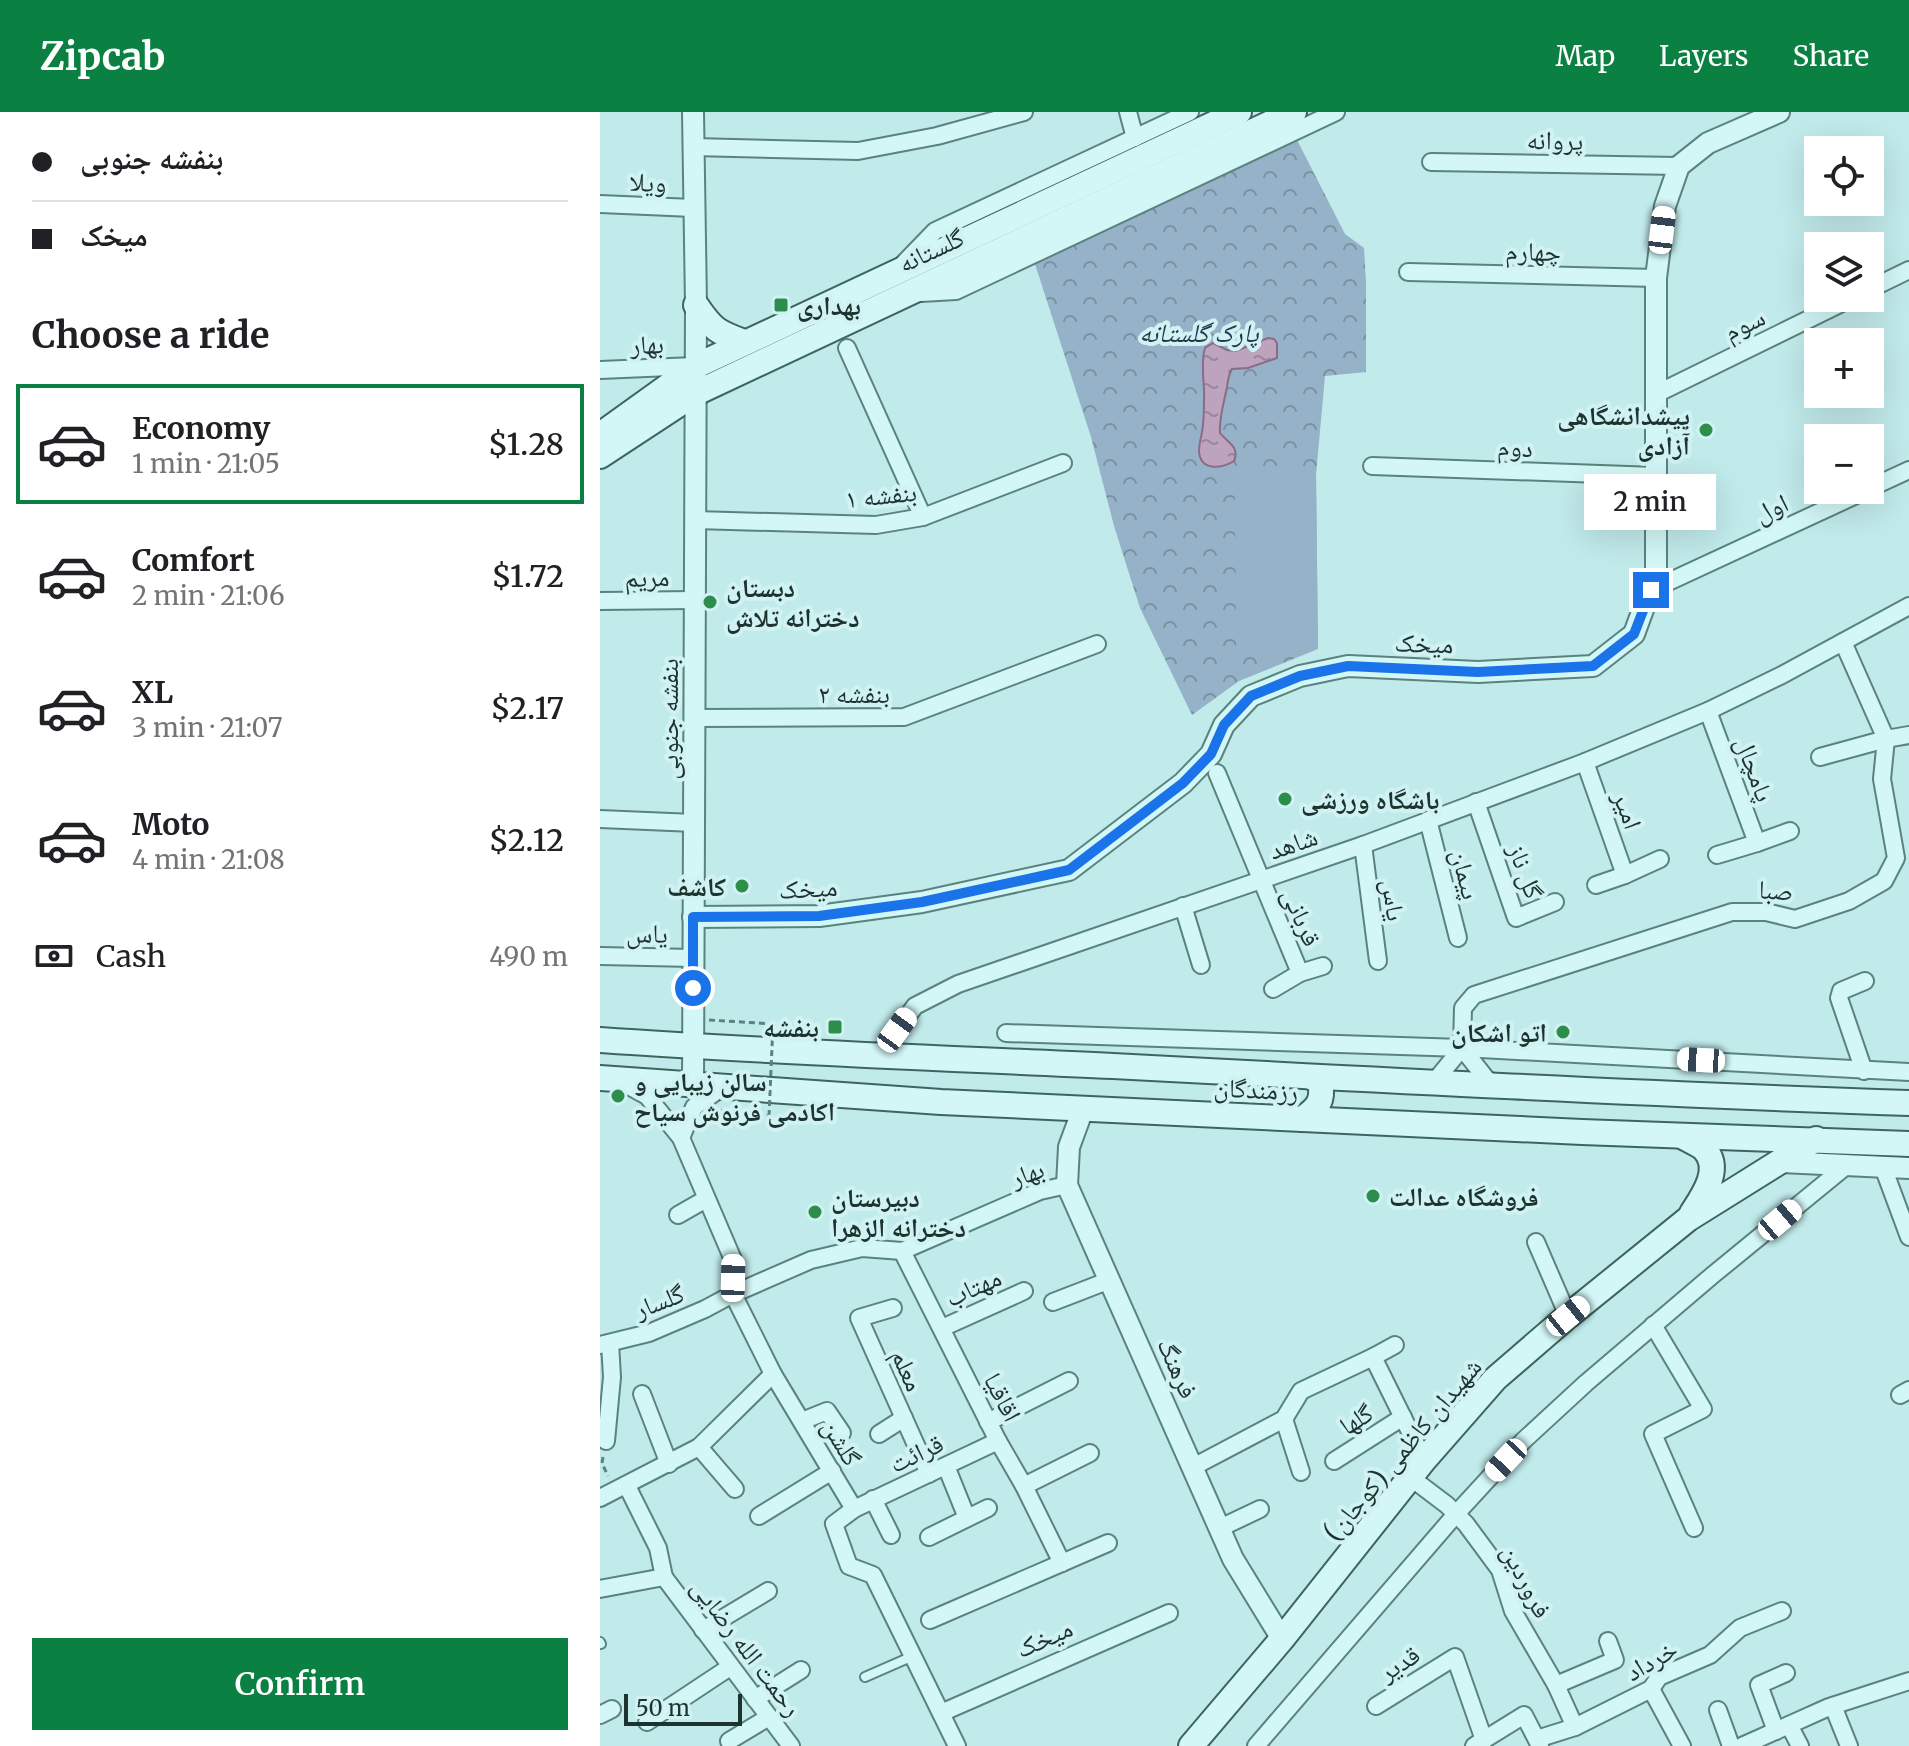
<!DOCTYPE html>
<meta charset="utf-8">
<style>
:root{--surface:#fff;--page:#f2f2f2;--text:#202124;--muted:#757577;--line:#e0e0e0;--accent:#0b8043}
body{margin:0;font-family:Merriweather,"Noto Naskh Arabic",serif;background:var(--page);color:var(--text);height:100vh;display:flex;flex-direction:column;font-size:30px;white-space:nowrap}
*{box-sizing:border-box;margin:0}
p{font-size:26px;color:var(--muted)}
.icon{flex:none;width:44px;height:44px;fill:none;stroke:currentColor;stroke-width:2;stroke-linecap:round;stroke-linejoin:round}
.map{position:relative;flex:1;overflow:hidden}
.side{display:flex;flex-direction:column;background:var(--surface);width:600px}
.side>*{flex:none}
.hud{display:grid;align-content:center;height:176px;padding:0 32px;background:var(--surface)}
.controls{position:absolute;left:1204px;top:24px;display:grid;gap:16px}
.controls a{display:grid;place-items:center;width:80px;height:80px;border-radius:0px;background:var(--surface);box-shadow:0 8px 32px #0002;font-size:40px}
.scale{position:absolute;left:24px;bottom:20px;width:118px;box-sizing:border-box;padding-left:8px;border:4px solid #1d332f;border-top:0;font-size:22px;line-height:28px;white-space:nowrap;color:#1d332f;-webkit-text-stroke:6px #d0f2f3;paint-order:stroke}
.end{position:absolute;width:36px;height:36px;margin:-18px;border:10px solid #1a73e8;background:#fff;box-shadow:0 0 0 4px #fff}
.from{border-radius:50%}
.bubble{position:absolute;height:56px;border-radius:0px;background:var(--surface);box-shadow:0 8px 32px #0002;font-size:26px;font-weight:600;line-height:56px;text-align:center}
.car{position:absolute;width:24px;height:48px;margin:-24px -12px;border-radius:10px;box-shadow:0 0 6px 2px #0007;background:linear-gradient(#fff 24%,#345 0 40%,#fff 0 76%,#345 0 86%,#fff 0)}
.hud b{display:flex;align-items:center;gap:28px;height:76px;font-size:30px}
.hud b+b{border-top:2px solid var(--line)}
.hud i{width:20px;height:20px;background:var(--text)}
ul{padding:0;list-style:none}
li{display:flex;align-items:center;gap:24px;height:120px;margin:0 16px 12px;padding:0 16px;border:4px solid transparent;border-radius:0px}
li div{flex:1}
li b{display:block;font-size:30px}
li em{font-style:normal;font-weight:600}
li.active{border-color:var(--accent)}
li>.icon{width:72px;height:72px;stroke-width:1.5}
h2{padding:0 32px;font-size:36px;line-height:96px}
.pay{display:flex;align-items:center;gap:20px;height:88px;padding:0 32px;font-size:30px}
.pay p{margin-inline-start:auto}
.button{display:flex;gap:16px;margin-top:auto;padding:16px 32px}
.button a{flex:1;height:92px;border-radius:0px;background:var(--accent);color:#fff;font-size:32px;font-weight:600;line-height:92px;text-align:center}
header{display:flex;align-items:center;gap:48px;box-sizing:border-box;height:112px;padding:0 40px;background:var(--accent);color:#fff}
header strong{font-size:38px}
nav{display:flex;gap:44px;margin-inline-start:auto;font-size:28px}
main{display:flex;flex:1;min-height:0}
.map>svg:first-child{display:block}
.park{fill:url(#park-crowns)}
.pitch{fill:#96b2c8}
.water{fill:url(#water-ripples);stroke:#8a6b88;stroke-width:2}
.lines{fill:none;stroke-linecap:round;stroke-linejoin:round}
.service-casing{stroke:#5a837d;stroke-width:12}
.minor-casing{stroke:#5a837d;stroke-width:20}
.tertiary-casing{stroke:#5a837d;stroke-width:24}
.secondary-casing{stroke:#3d655d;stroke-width:28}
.path{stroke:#5a837d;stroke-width:3;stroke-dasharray:6 4;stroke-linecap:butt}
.service{stroke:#d3f6f6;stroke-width:8}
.minor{stroke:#d3f6f6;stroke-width:16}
.tertiary{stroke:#d3f6f6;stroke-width:20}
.secondary{stroke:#d3f6f6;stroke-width:24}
.path-bridge{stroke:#5a837d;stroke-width:3;stroke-dasharray:6 4;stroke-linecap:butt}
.route{stroke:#1a73e8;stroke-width:10}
.poi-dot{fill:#2d8e4b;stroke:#d0f2f3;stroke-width:3}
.labels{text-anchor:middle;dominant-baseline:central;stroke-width:8;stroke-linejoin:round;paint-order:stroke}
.street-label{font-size:26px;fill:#1d332f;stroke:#d0f2f3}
.poi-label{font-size:26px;font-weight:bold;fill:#1d332f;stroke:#d0f2f3;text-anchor:start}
.park-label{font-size:26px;font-style:italic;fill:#25374f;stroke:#d0f2f3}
</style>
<header>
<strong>Zipcab</strong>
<nav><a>Map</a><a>Layers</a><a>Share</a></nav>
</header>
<main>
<section class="side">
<div class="hud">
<b><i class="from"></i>بنفشه جنوبی</b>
<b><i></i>میخک</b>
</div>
<h2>Choose a ride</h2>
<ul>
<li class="active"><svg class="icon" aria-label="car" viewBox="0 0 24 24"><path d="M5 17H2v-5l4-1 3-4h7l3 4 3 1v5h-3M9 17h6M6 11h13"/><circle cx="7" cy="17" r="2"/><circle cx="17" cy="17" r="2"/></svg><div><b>Economy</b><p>1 min · 21:05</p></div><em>$1.28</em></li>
<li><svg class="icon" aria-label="car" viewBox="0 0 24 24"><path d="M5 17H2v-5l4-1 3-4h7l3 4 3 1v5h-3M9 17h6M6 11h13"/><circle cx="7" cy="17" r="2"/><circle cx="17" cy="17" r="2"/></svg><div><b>Comfort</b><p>2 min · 21:06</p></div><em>$1.72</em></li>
<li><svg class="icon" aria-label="car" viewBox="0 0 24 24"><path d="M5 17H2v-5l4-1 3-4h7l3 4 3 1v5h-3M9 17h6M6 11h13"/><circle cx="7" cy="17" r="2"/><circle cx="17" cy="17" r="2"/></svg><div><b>XL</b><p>3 min · 21:07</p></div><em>$2.17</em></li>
<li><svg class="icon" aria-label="car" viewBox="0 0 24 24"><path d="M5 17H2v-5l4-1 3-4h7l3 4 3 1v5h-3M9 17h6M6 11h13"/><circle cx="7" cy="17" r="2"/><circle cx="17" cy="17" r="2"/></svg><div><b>Moto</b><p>4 min · 21:08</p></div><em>$2.12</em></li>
</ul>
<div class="pay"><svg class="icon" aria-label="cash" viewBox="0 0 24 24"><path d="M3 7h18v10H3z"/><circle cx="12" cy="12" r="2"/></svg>Cash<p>490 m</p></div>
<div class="button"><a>Confirm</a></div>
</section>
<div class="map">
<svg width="1309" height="1634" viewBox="0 0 1309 1634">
<defs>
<pattern id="park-crowns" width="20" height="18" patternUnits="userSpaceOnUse" patternTransform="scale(2)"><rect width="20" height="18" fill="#96b2c8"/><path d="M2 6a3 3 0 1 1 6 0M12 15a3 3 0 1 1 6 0" fill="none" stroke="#7a91a3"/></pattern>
<pattern id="water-ripples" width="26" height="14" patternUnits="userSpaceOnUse" patternTransform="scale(2)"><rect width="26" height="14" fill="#bda3bd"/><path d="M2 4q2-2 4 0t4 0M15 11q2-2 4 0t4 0" fill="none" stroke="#99859a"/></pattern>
</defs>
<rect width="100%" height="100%" fill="#c1eaeb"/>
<path class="park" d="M695 24 745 122 764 136 766 171V260L725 264 716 363 718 537 639 569 592 603 540 496 514 414 491 325 434 149Z"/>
<path class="pitch" d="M635 363H716L718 537H636Z"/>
<path class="water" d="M668 226 674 227 677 231V246L648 256 632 257C628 264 628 268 627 275 624 291 619 305 620 321 628 331 640 335 634 349 621 357 600 359 599 339 599 332 601 326 602 320 604 309 604 298 604 288 605 272 600 251 605 236L613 231 627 238 636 239Z"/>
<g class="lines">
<defs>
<g id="service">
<path d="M0 1530 1 1532"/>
<path d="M265 1565 313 1544"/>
</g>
<g id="minor">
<path d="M528 0 535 26"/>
<path d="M93 35 258 39 337 24 424 0"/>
<path d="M831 50 1079 54"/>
<path d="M0 92 93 96"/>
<path d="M304 151 335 119 590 0"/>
<path d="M808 160 1056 166"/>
<path d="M1270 177 1309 158"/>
<path d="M321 181 356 179 736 0"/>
<path d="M247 236 323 405"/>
<path d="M0 258 94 254"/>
<path d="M1056 282 1252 186"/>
<path d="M772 354 1056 364"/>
<path d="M1270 376 1309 358"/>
<path d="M95 408 276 413 323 405 463 351"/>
<path d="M1051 478 1267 378"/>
<path d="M0 489 95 488"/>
<path d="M1108 599 1157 731"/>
<path d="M94 606 304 605 497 532"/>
<path d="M1220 645 1286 627 1309 623"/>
<path d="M985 650 1025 763"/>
<path d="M617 661 700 861"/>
<path d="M876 690 916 806 955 790"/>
<path d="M0 707 94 711"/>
<path d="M828 708 858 826"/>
<path d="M763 733 778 849"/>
<path d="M1117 743 1157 731 1190 719"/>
<path d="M996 773 1025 763 1060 747"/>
<path d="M583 794 601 853"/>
<path d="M0 844 93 846"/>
<path d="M673 877 700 861 723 854"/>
<path d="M406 921 862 936 1309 960"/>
<path d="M862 936 892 974"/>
<path d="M279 943 315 894 358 872 763 733 985 650 1108 599 1182 563 1309 494"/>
<path d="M1264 959 1239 886 1241 879 1265 869"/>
<path d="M834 970 862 936 863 896 874 883 1132 800H1166L1195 807 1249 789 1284 769 1296 746 1282 667 1286 627 1243 530"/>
<path d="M25 972 47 984 81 1026 134 1150 133 1182 173 1262 254 1397 234 1412 249 1454 273 1463 357 1634"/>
<path d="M81 1026 94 995 123 975"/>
<path d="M1283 1055 1309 1125"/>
<path d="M78 1103 106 1087"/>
<path d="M936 1130 968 1204"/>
<path d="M302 1139 398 1329 424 1374 462 1451"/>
<path d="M453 1190 510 1168"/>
<path d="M293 1196 259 1206 329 1362"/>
<path d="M1053 1213 1103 1297 1053 1322 1094 1416"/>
<path d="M342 1216 424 1179"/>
<path d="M0 1233 49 1221 105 1197 133 1182 211 1148 262 1136 302 1139 440 1079 467 1073"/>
<path d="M773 1245 795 1233"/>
<path d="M42 1282 69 1352"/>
<path d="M1300 1283 1309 1278"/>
<path d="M684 1307 701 1360"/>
<path d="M202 1309 227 1299 242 1321"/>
<path d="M388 1310 469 1269"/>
<path d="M279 1322 304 1306"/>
<path d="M6 1329 12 1265 10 1231"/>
<path d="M99 1335 135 1377"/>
<path d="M734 1349 803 1305"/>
<path d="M346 1354 367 1406"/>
<path d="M593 1355 684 1307 701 1279 773 1245 824 1348"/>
<path d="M810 1365 847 1393 866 1412 900 1458 913 1499 956 1573 975 1615"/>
<path d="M27 1374 58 1436 64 1465 191 1634"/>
<path d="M424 1374 490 1341"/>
<path d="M0 1386 99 1335 173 1262"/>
<path d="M273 1387 291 1423"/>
<path d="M254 1397 398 1329"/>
<path d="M159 1404 232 1359"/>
<path d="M620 1416 660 1397"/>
<path d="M329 1425 388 1396"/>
<path d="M0 1477 64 1465"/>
<path d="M330 1508 508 1431"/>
<path d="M103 1518 168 1479"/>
<path d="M956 1573 1015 1548 1008 1529"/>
<path d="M1051 1577 1082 1634"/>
<path d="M155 1587 201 1558"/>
<path d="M776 1594 855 1545 884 1628"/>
<path d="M1233 1594 1249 1634"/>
<path d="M1118 1598 1131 1634"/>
<path d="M341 1601 569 1501"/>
<path d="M0 1603 12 1597"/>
<path d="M47 1610 130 1555"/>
<path d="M1189 1613 1200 1634"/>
<path d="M1176 1619 1159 1573 1186 1561"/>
<path d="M937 1627 975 1615 1051 1577 1059 1565 1110 1543 1140 1516 1182 1499"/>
<path d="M129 1629 169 1605"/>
<path d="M656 1634 856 1402 923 1329 986 1271 1114 1162 1246 1054"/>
<path d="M874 1634 924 1603 940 1634"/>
<path d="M1142 1634 1229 1595 1309 1569"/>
</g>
<g id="tertiary">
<path d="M93 805 219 804 322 790 469 758 583 671 611 642 624 613 651 584 700 564 748 554 878 560 993 554 1034 522 1056 462V166L1065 94 1079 54 1108 31 1179 0"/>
<path d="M93 973 96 193 93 0"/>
<path d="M483 997 469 1035 467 1073 633 1447 682 1527"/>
<path d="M1181 1050 1309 1056"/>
</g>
<g id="secondary">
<path d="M96 193C113 218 117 220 144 230"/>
<path d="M0 323 96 254 639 0"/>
<path d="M0 344 96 281 694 0"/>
<path d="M0 928C171 940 342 946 513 954 778 968 1044 982 1309 991"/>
<path d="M0 966 341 990 982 1020 1309 1032"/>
<path d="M702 1007C718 996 724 989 720 969L711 965"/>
<path d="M1082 1024C1088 1028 1099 1032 1104 1037 1123 1056 1103 1084 1092 1101"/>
<path d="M591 1634 682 1527 824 1348 895 1267 968 1204 1088 1107 1216 1027"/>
</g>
</defs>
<use href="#service" class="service-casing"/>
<use href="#minor" class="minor-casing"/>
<use href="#tertiary" class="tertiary-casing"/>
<use href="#secondary" class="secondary-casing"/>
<g class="path">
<path d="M109 908 173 912"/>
<path d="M117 998 169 1004"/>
<path d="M3 1345 2 1351 8 1364"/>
</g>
<use href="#service" class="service"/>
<use href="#minor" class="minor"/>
<use href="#tertiary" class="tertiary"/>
<use href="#secondary" class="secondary"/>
<path class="path-bridge" d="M169 1004 173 912"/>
</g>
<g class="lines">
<path class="route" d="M93 876V805L219 804 322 790 469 758 583 671 611 642 624 613 651 584 700 564 748 554 878 560 993 554 1034 522 1051 478"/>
</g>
<g class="poi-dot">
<rect x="173" y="185" width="16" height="16" rx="4"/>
<circle cx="1106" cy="318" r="8"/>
<circle cx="110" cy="490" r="8"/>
<circle cx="685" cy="687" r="8"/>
<circle cx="142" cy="774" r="8"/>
<rect x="227" y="907" width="16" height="16" rx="4"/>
<circle cx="963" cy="920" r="8"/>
<circle cx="18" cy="984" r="8"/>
<circle cx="773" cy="1084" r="8"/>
<circle cx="215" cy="1100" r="8"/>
</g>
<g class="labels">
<g class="street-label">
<text transform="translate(955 28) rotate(1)">پروانه</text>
<text transform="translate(48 70) rotate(2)">ویلا</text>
<text transform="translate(331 138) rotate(-25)">گلستانه</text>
<text transform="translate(933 139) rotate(1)">چهارم</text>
<text transform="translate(1144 212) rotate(-26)">سوم</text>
<text transform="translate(47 232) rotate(-2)">بهار</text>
<text transform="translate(915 335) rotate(2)">دوم</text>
<text transform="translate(281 383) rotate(-6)">بنفشه ۱</text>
<text transform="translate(1171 396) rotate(-25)">اول</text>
<text transform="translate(47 465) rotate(-1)">مریم</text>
<text transform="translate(824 531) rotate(2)">میخک</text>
<text x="254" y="581">بنفشه ۲</text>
<text transform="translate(68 607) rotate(-90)">بنفشه جنوبی</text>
<text transform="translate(1155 657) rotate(70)">پامچال</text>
<text transform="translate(1028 698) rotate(70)">امیر</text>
<text transform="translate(693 731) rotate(-19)">شاهد</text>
<text transform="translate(926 759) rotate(70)">گل ناز</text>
<text transform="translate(866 762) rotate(76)">پیمان</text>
<text transform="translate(208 776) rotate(-3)">میخک</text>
<text transform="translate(1176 778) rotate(4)">صبا</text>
<text transform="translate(794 788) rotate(82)">یاس</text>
<text transform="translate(702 805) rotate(67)">قربانی</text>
<text transform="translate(47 821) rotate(1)">یاس</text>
<text transform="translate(656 977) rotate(3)">رزمندگان</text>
<text transform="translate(427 1061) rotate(-19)">بهار</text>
<text transform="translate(373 1175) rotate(-24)">مهتاب</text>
<text transform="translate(59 1189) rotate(-21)">گلسار</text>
<text transform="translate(578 1256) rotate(66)">فرهنگ</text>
<text transform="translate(308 1258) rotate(66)">معلم</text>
<text transform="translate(403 1285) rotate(63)">اقاقیا</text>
<text transform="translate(756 1307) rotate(-32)">گلها</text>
<text transform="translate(242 1330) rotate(59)">گلشن</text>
<text transform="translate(802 1337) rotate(-50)">شهیدان کاظمی (کوجان)</text>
<text transform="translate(316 1341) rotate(-25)">قرائت</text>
<text transform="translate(927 1469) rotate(63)">فروردین</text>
<text transform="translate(444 1526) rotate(-24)">میخک</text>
<text transform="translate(147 1535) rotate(53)">رحمت الله رضایی</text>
<text transform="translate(1051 1548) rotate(-30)">خرداد</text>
<text transform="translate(799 1551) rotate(-32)">قدیر</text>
</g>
<g class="poi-label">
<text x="197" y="193">بهداری</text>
<text x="1090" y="303" text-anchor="end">پیشدانشگاهی<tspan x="1090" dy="30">آزادی</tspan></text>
<text x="126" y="475">دبستان<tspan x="126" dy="30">دخترانه تلاش</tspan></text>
<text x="701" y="687">باشگاه ورزشی</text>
<text x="126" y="774" text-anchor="end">کاشف</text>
<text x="219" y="915" text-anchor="end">بنفشه</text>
<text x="947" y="920" text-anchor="end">اتو اشکان</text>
<text x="34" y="969">سالن زیبایی و<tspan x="34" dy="30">اکادمی فرنوش سیاح</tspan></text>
<text x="789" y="1084">فروشگاه عدالت</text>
<text x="231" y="1085">دبيرستان<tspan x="231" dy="30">دخترانه الزهرا</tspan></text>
</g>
<g class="park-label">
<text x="599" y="220">پارک گلستانه</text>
</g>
</g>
</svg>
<div class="controls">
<a><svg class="icon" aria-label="locate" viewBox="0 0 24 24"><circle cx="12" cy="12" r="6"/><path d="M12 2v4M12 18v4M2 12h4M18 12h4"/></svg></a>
<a><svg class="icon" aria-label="layers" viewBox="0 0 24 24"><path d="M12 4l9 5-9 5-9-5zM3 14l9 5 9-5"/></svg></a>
<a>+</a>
<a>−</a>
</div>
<div class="scale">50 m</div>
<i class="end from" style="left:93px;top:876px"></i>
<i class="end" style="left:1051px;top:478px"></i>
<div class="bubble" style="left:984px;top:362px;width:132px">2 min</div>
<i class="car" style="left:1062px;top:118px;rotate:7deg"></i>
<i class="car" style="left:297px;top:918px;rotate:36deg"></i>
<i class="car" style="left:1101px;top:948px;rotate:273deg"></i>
<i class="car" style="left:1180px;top:1108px;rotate:50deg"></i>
<i class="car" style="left:133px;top:1166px;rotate:1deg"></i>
<i class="car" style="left:968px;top:1204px;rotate:51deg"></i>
<i class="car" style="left:906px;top:1348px;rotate:223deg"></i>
</div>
</main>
